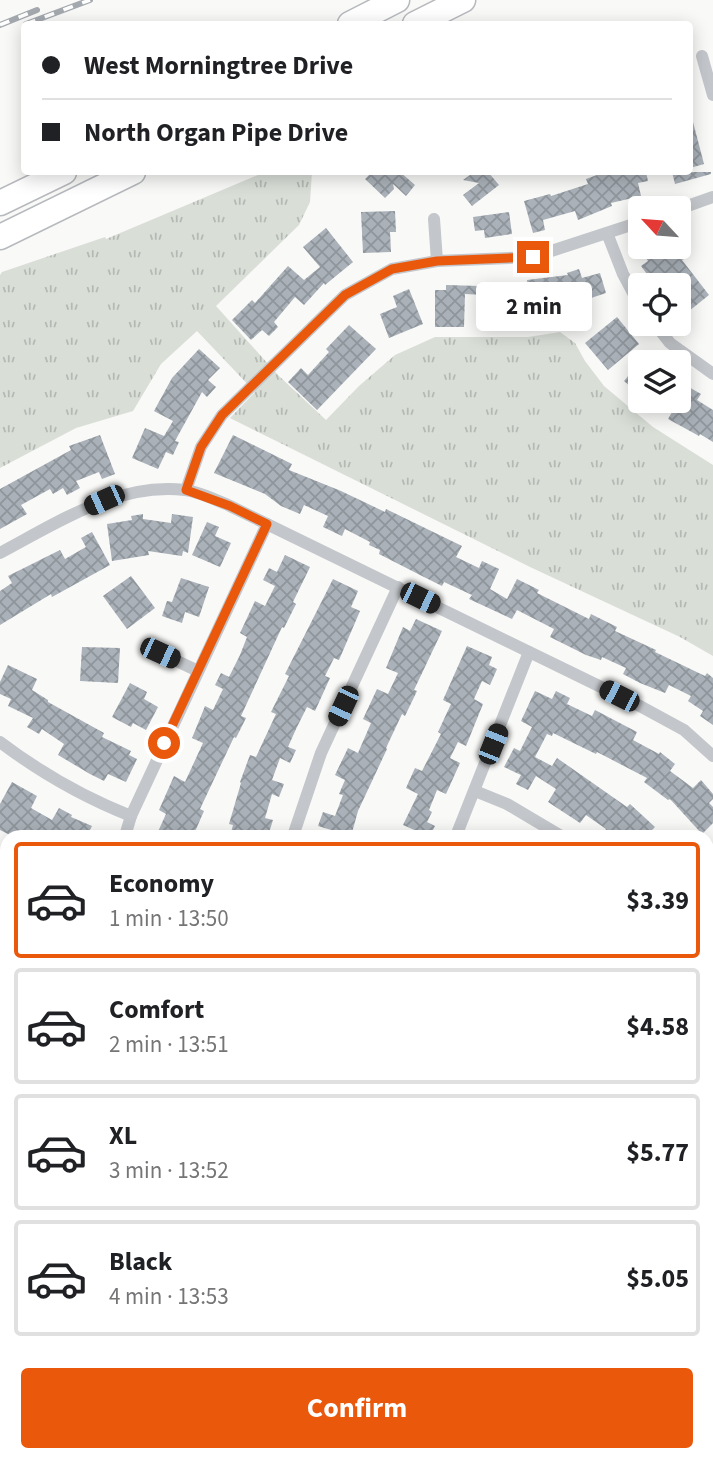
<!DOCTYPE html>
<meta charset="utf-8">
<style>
:root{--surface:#fff;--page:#f2f2f2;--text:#202124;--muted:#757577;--line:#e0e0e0;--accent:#ea580c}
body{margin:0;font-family:"Source Sans 3",sans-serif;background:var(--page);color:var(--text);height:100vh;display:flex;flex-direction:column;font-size:26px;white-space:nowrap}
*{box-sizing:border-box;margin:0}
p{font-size:23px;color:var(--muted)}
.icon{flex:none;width:38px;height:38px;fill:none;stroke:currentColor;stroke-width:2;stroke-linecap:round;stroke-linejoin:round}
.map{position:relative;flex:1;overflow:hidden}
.panel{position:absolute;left:0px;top:830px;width:714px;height:632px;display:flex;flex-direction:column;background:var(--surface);border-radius:21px 21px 0 0;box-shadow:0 4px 18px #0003}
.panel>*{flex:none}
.banner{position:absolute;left:21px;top:21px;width:672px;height:154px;border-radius:7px;box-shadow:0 4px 18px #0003;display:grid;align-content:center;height:154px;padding:0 21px;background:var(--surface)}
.needle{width:46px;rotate:296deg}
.buttons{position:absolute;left:628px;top:196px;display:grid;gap:14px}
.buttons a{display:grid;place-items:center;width:63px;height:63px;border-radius:7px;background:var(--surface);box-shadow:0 4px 18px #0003;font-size:35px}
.end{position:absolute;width:32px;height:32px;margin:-16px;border:9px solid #ea580c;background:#fff;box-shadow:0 0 0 4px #fff}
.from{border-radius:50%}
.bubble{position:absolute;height:49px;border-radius:7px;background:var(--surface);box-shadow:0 4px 18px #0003;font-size:23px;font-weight:700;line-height:49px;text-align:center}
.car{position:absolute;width:21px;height:42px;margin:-21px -10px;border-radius:9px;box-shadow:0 0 5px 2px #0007;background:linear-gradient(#222 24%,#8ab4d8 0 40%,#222 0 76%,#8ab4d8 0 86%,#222 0)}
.banner b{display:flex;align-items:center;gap:24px;height:66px;font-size:26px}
.banner b+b{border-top:2px solid var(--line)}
.banner i{width:18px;height:18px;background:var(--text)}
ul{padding:12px 0 0;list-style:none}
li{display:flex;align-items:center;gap:21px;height:116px;margin:0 14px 10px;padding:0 7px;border:4px solid var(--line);border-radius:7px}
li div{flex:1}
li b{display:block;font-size:26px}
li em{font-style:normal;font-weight:700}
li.selected{border-color:var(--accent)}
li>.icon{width:63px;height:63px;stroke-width:1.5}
.action{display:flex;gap:14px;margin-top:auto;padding:14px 21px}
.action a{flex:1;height:80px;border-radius:7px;background:var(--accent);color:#fff;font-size:28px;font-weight:700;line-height:80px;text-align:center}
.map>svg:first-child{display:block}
.grass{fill:url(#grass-tufts)}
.water{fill:url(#water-waves)}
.building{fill:url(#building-cross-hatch)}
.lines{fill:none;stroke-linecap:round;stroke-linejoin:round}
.secondary-casing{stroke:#b5babf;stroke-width:22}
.highway-casing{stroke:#b6b9bd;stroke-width:27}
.street{stroke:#c3c6ca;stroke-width:12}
.secondary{stroke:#fff;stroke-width:19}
.highway{stroke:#fff;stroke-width:24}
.rail-casing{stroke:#a4a9af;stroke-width:6}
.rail{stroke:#fff;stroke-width:3.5;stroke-dasharray:10;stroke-linecap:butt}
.route{stroke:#ea580c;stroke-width:9}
</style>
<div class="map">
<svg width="713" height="1460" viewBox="0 0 713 1460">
<defs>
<pattern id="grass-tufts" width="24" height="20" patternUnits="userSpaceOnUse" patternTransform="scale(1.75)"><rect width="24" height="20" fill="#d9ded7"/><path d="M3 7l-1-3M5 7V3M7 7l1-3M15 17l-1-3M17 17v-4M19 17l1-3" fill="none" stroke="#b4b9b4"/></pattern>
<pattern id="water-waves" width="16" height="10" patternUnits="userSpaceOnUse" patternTransform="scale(1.75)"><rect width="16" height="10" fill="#bdc5cb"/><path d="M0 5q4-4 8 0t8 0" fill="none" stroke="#9ea5aa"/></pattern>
<pattern id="building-cross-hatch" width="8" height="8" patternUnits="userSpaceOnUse" patternTransform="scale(1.75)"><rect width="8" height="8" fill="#aab1b8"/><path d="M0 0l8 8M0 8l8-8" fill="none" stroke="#8e959b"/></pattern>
</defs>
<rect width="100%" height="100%" fill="#f9f9f8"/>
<g class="grass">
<path d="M265 172H312L310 202 299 225 216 306 279 376 326 420 359 386 395 355 435 337H528L560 332 575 343 585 361 604 386 653 427 713 465V656L680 637 530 567 230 418 255 392 197 331 161 364 133 411 76 428 0 468V275L2 272 105 237 106 239Z"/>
<path d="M0 1013 7 1014V1139L0 1157Z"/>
<path d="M0 1223 7 1235V1454H137L141 1460H0Z"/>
</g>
<path class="water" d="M0 1276 7 1286 6 1405 0 1404Z"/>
<g class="building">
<path d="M690 122H693L704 164 690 168Z"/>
<path d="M372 172H400L415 185 406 196 393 184 394 189 385 198 365 179Z"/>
<path d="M474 172H488L499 185 472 206 463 195 479 183 463 180Z"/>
<path d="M605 172H646L648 181 638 183 641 196 611 203 612 206 578 220 575 211 543 220 545 230 533 233 524 201 550 194 551 196 588 184 586 179Z"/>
<path d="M672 172H711V174L675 184Z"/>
<path d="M395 211 396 232H390L391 252 363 253 361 212Z"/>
<path d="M509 212 512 234 485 238 484 230 475 231 473 217Z"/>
<path d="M326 228 353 262 325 285 324 283 304 305 295 297 274 322 278 327 269 336 262 330 251 340 232 320 252 300 255 303 288 266 304 280 320 267 303 247Z"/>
<path d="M638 247H675L684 259 682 260 709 295 679 319V285H655L641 266 648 261Z"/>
<path d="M579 269 582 278 600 273 606 293 564 307 565 316 532 320 527 280 568 275 567 273Z"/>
<path d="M479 283 495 284V289L515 290 514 318 483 316 485 295 465 294 464 327H435V290H446V285L479 286Z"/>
<path d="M409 289 423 324 389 338 380 314 397 307 393 296Z"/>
<path d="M617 317 639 344 608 370 585 343Z"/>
<path d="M349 325 376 349 317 410 288 382 301 368 308 375 329 352 326 349Z"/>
<path d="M199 349 220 368 208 380 216 387 207 397 202 392 175 441 179 442 173 455 166 452 158 469 132 458 145 428 164 436 173 421 154 411 172 378Z"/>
<path d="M640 362V395L624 381Z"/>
<path d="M687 386 701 394 697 400 713 410V442L700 434 699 436 668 419Z"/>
<path d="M100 435 115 474 102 479 99 472 76 481 80 488 67 495 63 488 53 494 50 489 21 505 27 514 0 529V489L71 450 69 446Z"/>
<path d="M233 435 292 464 289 470 341 491 385 512 386 509 462 546 456 557 479 568 482 561 499 569 490 589 507 599 517 579 539 590 537 593 589 619 591 614 617 627 615 631 656 650 655 652 705 676 707 673 713 678V725L700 716 703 711 688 701 691 696 669 685 665 693 640 683 623 674 626 668 602 657 601 660 586 655 550 637 554 629 517 610 512 619 469 599 472 595 444 582 442 586 422 576 379 554 380 550 369 545 370 542 345 529 342 536 323 527 328 516 304 505 300 514 281 506 265 494 214 473Z"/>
<path d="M143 514V519L171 523 172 514 193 517 188 553 183 551 182 556 148 551 149 555 112 561 107 524 132 520 131 516Z"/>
<path d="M207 522 219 527 215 536 231 543 220 567 192 555Z"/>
<path d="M92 532 110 565 52 597 51 594 0 625V591L12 583 8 576 60 550 65 559 86 547 81 538Z"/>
<path d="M285 555 310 567 293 602 296 604 284 628 282 627 241 716 246 718 236 738 234 737 200 809 204 811 193 836H156L166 814 159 810 174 776 185 782 203 743 192 738 199 721 205 706 213 710 223 689 215 685 221 673 229 677 240 655 247 637 240 633 255 601 265 606 275 586 263 580 269 568 277 572Z"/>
<path d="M131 576 155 608 127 629 103 596Z"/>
<path d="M181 578 209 587 199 617 185 612 182 623 162 616 167 601 172 602Z"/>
<path d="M333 579 358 591 351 607 360 611 339 660 334 658 325 676 330 678 315 711 307 707 296 729 288 747 296 750 290 763 280 758 272 780 284 784 279 797 272 794 265 818 273 820 268 836H230L233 825 229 824 241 783 240 782 250 755 256 757 276 714 271 712 289 676 285 674Z"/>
<path d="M416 619 442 631 414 690 417 691 405 716 402 714 386 748 387 749 358 811 351 836 318 826 323 812 335 816 343 795 339 794 345 780 335 775 348 748 358 753 371 723 363 719 377 689 388 694 398 673 386 668 403 627 410 631Z"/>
<path d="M467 646 492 657 489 665 497 669 490 685 482 681 474 699 483 704 466 746 458 742 450 758 460 763 446 794 437 790 429 810 432 812 427 822 435 826 430 836H428L403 825 418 794 406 788 415 768 422 771 441 734 438 732 451 704 443 700Z"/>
<path d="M82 647 120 648 118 683 80 681Z"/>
<path d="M8 665 37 679 32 690 48 700V702L104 733 102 737 131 751 129 755 137 759 126 782 108 774 104 781 90 774 58 755 64 744 42 729 39 734 27 727 33 718 8 706 11 699 0 694V682Z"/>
<path d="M130 683 147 692 144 699 158 707 146 730 133 723 131 727 112 717Z"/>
<path d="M535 691 552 699 556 691 570 698 567 704 592 716 595 710 637 732 633 740 659 754 660 752 675 764 670 771 693 788 701 780 713 794V799L709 803 713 807V823L702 834 670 799 668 800 644 782 647 778 597 752 596 754 553 733 552 736 547 734 535 757 552 766 557 758 627 807 630 804 655 827 646 836H627L623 832 619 836H611L605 831 606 829 586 815 580 823 548 802 556 789 536 776 528 790 516 784 521 775 504 767 514 748 520 751 532 727 521 721Z"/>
<path d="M12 782 37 796 31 808 52 820 59 808 72 815 71 817 92 826 87 836H12L0 830V804Z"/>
</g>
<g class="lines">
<defs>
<g id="secondary">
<path d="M707 875 713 872"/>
<path d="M707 899 713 896"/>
<path d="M0 1056 7 1055"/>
<path d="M0 1079 7 1078"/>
</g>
<g id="highway">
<path d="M350 24 397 0"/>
<path d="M415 24 463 0"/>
<path d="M0 203 64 172"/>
<path d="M0 237 133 172"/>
</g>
</defs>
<use href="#secondary" class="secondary-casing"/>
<use href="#highway" class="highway-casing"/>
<g class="street">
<path d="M702 56 713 95"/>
<path d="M679 209 713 197"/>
<path d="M434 219 437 261"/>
<path d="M607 233 623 274 640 306"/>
<path d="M655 324 670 343 713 374"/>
<path d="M186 490 201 447 222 415 345 295 392 269 437 261 533 257 640 222"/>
<path d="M0 553C57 523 117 482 185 490 200 492 216 500 230 506L638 705 684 730 713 756"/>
<path d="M160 653 198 671"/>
<path d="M0 742C41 773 83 797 131 816"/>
<path d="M475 791 507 804 561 836"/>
<path d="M125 836 131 816 267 524"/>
<path d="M293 836 321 753 398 587"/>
<path d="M456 836 529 652"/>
<path d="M0 935 7 937"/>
<path d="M707 1033 713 1038"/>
<path d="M707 1144 713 1141"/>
<path d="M707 1300 713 1298"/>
<path d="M230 1454 238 1460"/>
<path d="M464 1460 465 1454"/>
<path d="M613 1460 615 1454"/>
</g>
<use href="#secondary" class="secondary"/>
<use href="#highway" class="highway"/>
<defs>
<g id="rail">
<path d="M26 24 90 0"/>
<path d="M0 25 37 10"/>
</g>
</defs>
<use href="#rail" class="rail-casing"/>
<use href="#rail" class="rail"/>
</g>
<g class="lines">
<path class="route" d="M164 743 267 524 230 506 186 490 201 447 222 415 345 295 392 269 437 261 533 257"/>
</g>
</svg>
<div class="buttons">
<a><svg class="needle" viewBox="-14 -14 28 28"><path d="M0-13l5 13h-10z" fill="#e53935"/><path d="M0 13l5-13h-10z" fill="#757577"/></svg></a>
<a><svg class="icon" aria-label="locate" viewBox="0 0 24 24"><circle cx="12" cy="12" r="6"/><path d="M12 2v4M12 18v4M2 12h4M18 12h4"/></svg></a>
<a><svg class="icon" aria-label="layers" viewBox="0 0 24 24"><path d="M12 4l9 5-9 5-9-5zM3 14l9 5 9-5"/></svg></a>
</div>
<i class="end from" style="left:164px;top:743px"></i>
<i class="end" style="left:533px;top:257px"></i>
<div class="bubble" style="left:476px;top:282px;width:116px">2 min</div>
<i class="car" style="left:104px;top:500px;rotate:246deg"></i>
<i class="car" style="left:420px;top:598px;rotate:116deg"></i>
<i class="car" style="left:160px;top:653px;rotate:115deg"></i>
<i class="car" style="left:619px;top:696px;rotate:297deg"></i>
<i class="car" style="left:343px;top:706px;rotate:205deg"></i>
<i class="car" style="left:493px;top:744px;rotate:22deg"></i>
<div class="banner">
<b><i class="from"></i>West Morningtree Drive</b>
<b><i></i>North Organ Pipe Drive</b>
</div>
<section class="panel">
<ul>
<li class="selected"><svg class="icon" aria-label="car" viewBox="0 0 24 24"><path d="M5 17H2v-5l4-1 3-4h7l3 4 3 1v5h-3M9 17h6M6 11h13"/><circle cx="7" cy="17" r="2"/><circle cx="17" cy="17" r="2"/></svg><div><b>Economy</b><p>1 min · 13:50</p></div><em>$3.39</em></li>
<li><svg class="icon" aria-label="car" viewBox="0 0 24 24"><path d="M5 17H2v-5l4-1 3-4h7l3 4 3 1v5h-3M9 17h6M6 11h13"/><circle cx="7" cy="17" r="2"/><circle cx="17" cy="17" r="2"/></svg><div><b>Comfort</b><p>2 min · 13:51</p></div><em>$4.58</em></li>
<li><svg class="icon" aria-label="car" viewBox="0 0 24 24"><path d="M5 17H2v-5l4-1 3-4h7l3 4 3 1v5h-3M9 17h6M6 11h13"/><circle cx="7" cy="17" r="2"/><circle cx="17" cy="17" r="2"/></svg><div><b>XL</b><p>3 min · 13:52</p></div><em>$5.77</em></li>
<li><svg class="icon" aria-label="car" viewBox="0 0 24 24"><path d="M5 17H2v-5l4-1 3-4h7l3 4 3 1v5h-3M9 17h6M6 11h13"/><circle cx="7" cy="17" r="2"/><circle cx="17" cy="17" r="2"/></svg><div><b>Black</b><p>4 min · 13:53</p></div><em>$5.05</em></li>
</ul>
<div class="action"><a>Confirm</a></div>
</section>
</div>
